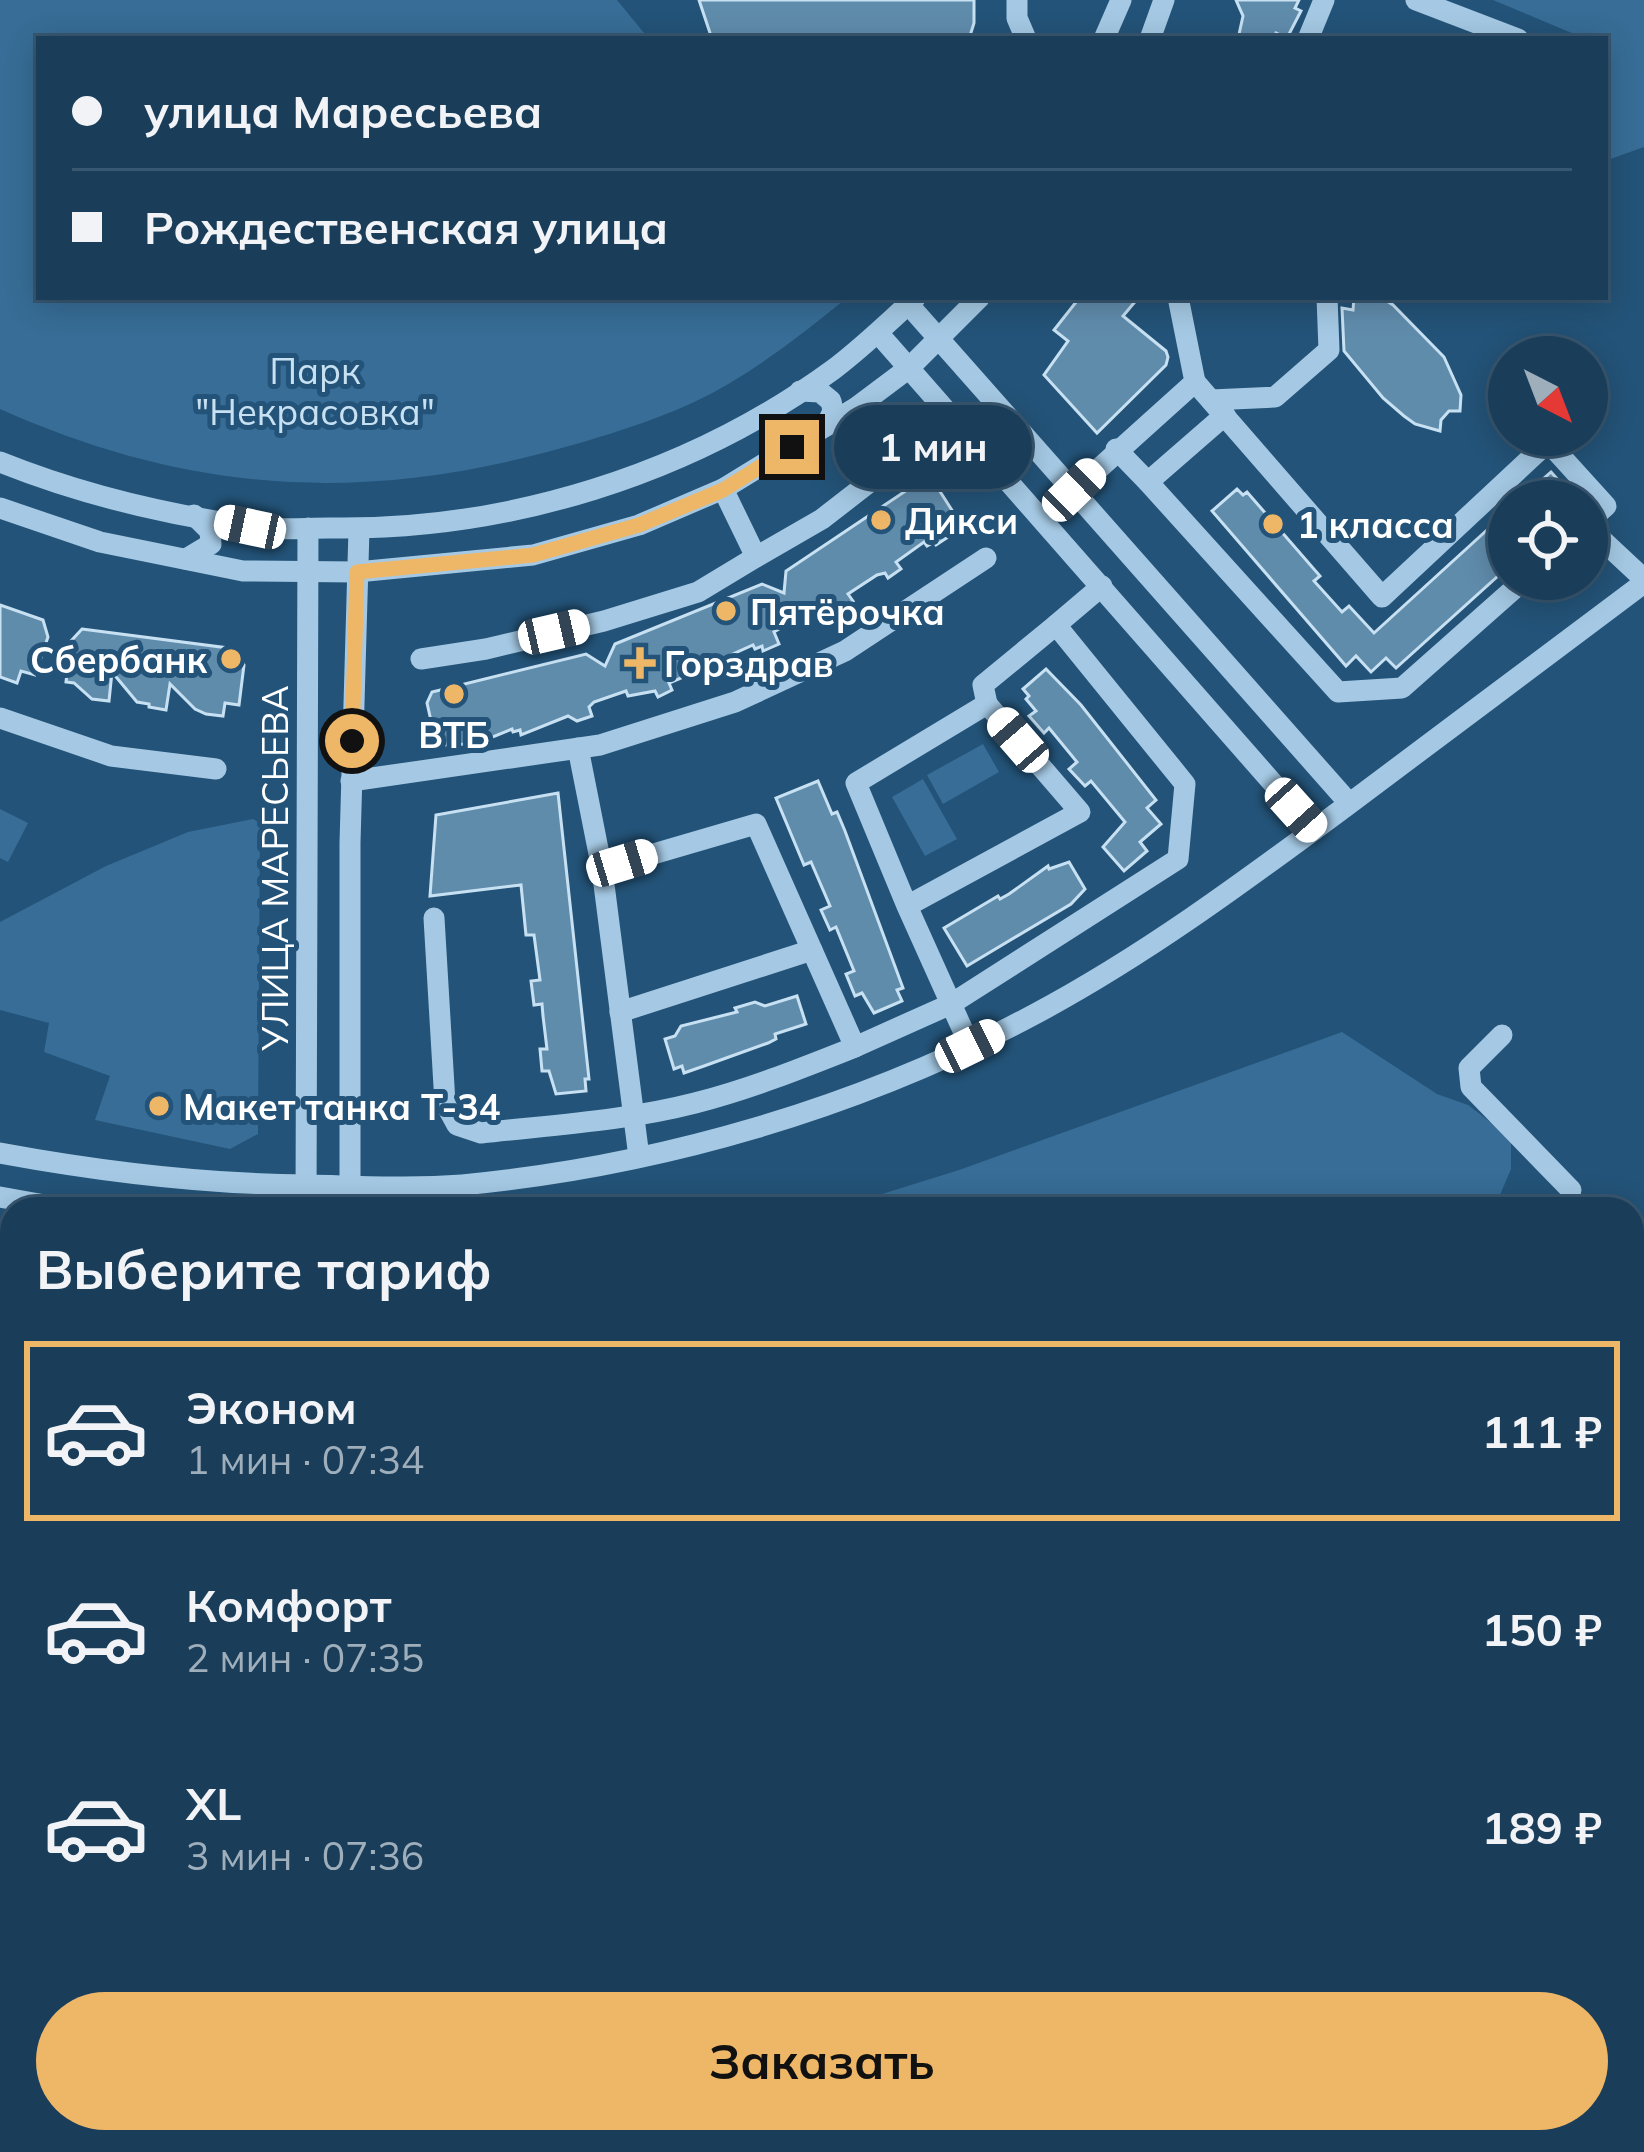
<!DOCTYPE html>
<html lang="ru">
<meta charset="utf-8">
<style>
:root{--surface:#1a3e5a;--page:#274963;--text:#f1f3f6;--muted:#9faebb;--line:#385770;--accent:#eeb768}
body{margin:0;font-family:Mulish,sans-serif;background:var(--page);color:var(--text);height:100vh;display:flex;flex-direction:column;font-size:45px;white-space:nowrap}
*{box-sizing:border-box;margin:0}
p{font-size:39px;color:var(--muted)}
.icon{flex:none;width:66px;height:66px;fill:none;stroke:currentColor;stroke-width:2;stroke-linecap:round;stroke-linejoin:round}
.map{position:relative;flex:1;overflow:hidden}
.side{position:absolute;left:0px;top:1197px;width:1644px;height:957px;display:flex;flex-direction:column;background:var(--surface);border-radius:36px 36px 0 0;box-shadow:0 6px 30px #0003,0 0 0 3px var(--line)}
.side>*{flex:none}
.top-card{position:absolute;left:36px;top:36px;width:1572px;height:264px;border-radius:0px;box-shadow:0 6px 30px #0003,0 0 0 3px var(--line);display:grid;align-content:center;height:264px;padding:0 36px;background:var(--surface)}
.needle{width:78px;rotate:138deg}
.tools{position:absolute;left:1488px;top:336px;display:grid;gap:24px}
.tools a{display:grid;place-items:center;width:120px;height:120px;border-radius:50%;background:var(--surface);box-shadow:0 6px 30px #0003,0 0 0 3px var(--line);font-size:60px}
.end{position:absolute;width:54px;height:54px;margin:-27px;border:15px solid #eeb768;background:#111;box-shadow:0 0 0 6px #111}
.from{border-radius:50%}
.bubble{position:absolute;height:84px;border-radius:42px;background:var(--surface);box-shadow:0 6px 30px #0003,0 0 0 3px var(--line);font-size:39px;font-weight:700;line-height:84px;text-align:center}
.car{position:absolute;width:36px;height:72px;margin:-36px -18px;border-radius:15px;box-shadow:0 0 9px 3px #0007;background:linear-gradient(#fff 24%,#345 0 40%,#fff 0 76%,#345 0 86%,#fff 0)}
.top-card b{display:flex;align-items:center;gap:42px;height:114px;font-size:45px}
.top-card b+b{border-top:3px solid var(--line)}
.top-card i{width:30px;height:30px;background:var(--text)}
ul{padding:0;list-style:none}
li{display:flex;align-items:center;gap:36px;height:180px;margin:0 24px 18px;padding:0 12px;border:6px solid transparent;border-radius:0px}
li div{flex:1}
li b{display:block;font-size:45px}
li em{font-style:normal;font-weight:700}
li.on{border-color:var(--accent)}
li>.icon{width:108px;height:108px;stroke-width:1.5}
h2{padding:0 36px;font-size:54px;line-height:144px}
.cta{display:flex;gap:24px;margin-top:auto;padding:24px 36px}
.cta a{flex:1;height:138px;border-radius:72px;background:var(--accent);color:#111;font-size:48px;font-weight:700;line-height:138px;text-align:center}
.map>svg:first-child{display:block}
.green{fill:#376d96}
.building{fill:#608cac;stroke:#c7e1f3;stroke-width:3}
.lines{fill:none;stroke-linecap:round;stroke-linejoin:round}
.minor{stroke:#a5c9e4;stroke-width:21}
.route{stroke:#eeb768;stroke-width:15}
.poi-dot{fill:#eeb768;stroke:#235378;stroke-width:4.5}
.labels{text-anchor:middle;dominant-baseline:central;stroke-width:10;stroke-linejoin:round;paint-order:stroke}
.park-label{font-size:36px;fill:#c7e1f3;stroke:#235378}
.poi-label{font-size:36px;font-weight:bold;fill:#fff;stroke:#235378;text-anchor:start}
.street-label{font-size:36px;fill:#fff;stroke:#235378}
</style>
<div class="map">
<svg width="1644" height="2152" viewBox="0 0 1644 2152">
<rect width="100%" height="100%" fill="#235378"/>
<g class="green">
<path d="M0 0H617L649 39H39V297H848C810 328 772 358 730 383 682 412 622 431 569 446 366 504 193 495 0 409Z"/>
<path d="M1493 0H1644V147L1605 161V39H1586Z"/>
<path d="M983 744 999 772 943 804 927 775Z"/>
<path d="M923 779 957 839 925 856 892 797Z"/>
<path d="M0 809 28 823 8 862 0 858Z"/>
<path d="M253 819 260 823 258 1134 230 1149 95 1120 110 1076 44 1052 49 1023 0 1010V922L106 866 188 832Z"/>
<path d="M1342 1032 1437 1094 1468 1105 1511 1138V1169L1494 1209H834L959 1170Z"/>
</g>
<g class="building">
<path d="M699 0H974V23L969 39H712Z"/>
<path d="M1236 0H1299L1295 8 1301 11 1287 38 1276 33 1273 39H1238L1243 16Z"/>
<path d="M1080 297H1139L1123 316 1166 351 1168 357 1166 365 1097 433 1044 375 1068 341 1054 330Z"/>
<path d="M1354 297H1381L1393 305 1444 357 1461 395 1460 411H1449L1441 420 1440 431 1415 424 1404 416 1383 398 1344 351 1342 308 1353 310Z"/>
<path d="M1551 472 1577 501H1518L1534 487Z"/>
<path d="M922 480 934 482 955 515 943 524 951 535 936 545 934 542 927 546 924 542 896 562 901 569 888 578 885 573 877 575 848 594 853 601 839 610 837 607 819 613 780 612 786 625 774 632 779 644 763 651 762 646 755 649 753 645 722 659 726 667 712 673 710 669 703 672 702 669 669 683 672 690 658 697 655 691 628 696 626 691 594 702 589 707 592 716 577 721 568 716 521 735 520 730 513 732 512 729 466 748 465 744 446 745 445 741 436 743 427 703 432 692 586 654 605 666 615 644 762 584 784 593 786 571Z"/>
<path d="M1237 489 1243 495 1247 492 1320 576 1314 581 1342 612 1349 606 1374 633 1509 510V566L1396 668 1386 658 1371 672 1356 656 1346 666 1212 511Z"/>
<path d="M0 605 43 620 48 637 35 675 21 671 17 683 0 677Z"/>
<path d="M82 629 236 649 244 665 239 705 225 703 223 716 206 714 195 709 170 684 166 710 149 707V704L137 702 112 672 109 701 92 699 74 683 66 682 71 641Z"/>
<path d="M1046 669 1081 705 1156 800 1147 808 1161 824 1140 842 1147 851 1124 871 1103 847 1125 822 1091 781 1085 786 1069 769 1077 762 1049 728 1044 733 1029 716 1036 711 1026 699 1029 696 1023 689Z"/>
<path d="M818 781 832 814 837 812 845 831 903 988 897 990 902 1001 874 1013 862 993 855 996 846 974 854 971 836 927 830 930 821 910 830 906 811 862 804 865 776 798Z"/>
<path d="M558 793 589 1079H585L586 1091 556 1094 549 1071H542L540 1049H547L543 1016 542 1004 534 1005 531 981 540 980 534 935H526L521 885 430 896 436 815Z"/>
<path d="M1069 862 1085 889 1071 904 967 966 944 928 998 896 1000 899 1009 894 1048 866 1049 869Z"/>
<path d="M797 996 806 1024 775 1034 776 1039 768 1043 704 1066 684 1073 682 1066 674 1069 665 1039 675 1036 681 1026 737 1012 735 1008 755 1002 765 1006Z"/>
</g>
<g class="lines">
<g class="minor">
<path d="M1017 0V18L1026 39"/>
<path d="M1416 0 1518 39"/>
<path d="M1104 39 1121 0"/>
<path d="M1150 39 1164 0"/>
<path d="M1308 39 1324 0"/>
<path d="M908 304 1349 803"/>
<path d="M878 333 1314 830"/>
<path d="M1195 382 1382 597 1548 442 1606 506 1587 523"/>
<path d="M800 391 820 392 831 401 833 411 826 426"/>
<path d="M1211 400 1275 397 1329 350 1327 297"/>
<path d="M1116 449 1148 482 1225 415"/>
<path d="M0 462C77 493 164 514 247 526 273 531 302 528 329 528 507 531 689 475 834 369 863 347 889 322 916 297"/>
<path d="M1148 482 1338 692 1402 688 1525 579"/>
<path d="M1074 491 1195 382 1178 297"/>
<path d="M0 508 100 542 243 571 357 572 533 555 639 525 723 489 857 407 909 368 980 297"/>
<path d="M1587 526 1644 579"/>
<path d="M756 557 822 519 889 467"/>
<path d="M186 559 211 544 210 531 194 515"/>
<path d="M421 659 486 649 604 621 698 592 756 557 723 489"/>
<path d="M987 704 983 685 1056 625"/>
<path d="M0 718 111 756 216 769"/>
<path d="M578 748 602 869"/>
<path d="M351 781 600 745 735 702 845 651 986 558"/>
<path d="M907 906 856 783 987 704 1080 812 907 906 970 1046"/>
<path d="M434 918 445 1103 457 1125 481 1133C552 1125 625 1121 695 1103 750 1089 802 1068 855 1047"/>
<path d="M620 1012 812 950"/>
<path d="M1502 1035 1469 1068 1471 1087 1571 1190"/>
<path d="M0 1153C103 1172 203 1184 307 1185 359 1186 410 1189 462 1185 660 1166 859 1108 1035 1014 1144 956 1245 881 1345 807 1445 732 1544 658 1644 583"/>
<path d="M639 1157 602 869 756 824 855 1047 951 1004 1178 859 1185 784 1056 625 1102 586"/>
<path d="M0 1197 67 1209"/>
<path d="M306 1209 308 528"/>
<path d="M350 1209V843L359 529"/>
<path d="M1632 1579 1644 1568"/>
<path d="M1632 1737 1644 1751"/>
<path d="M1632 1825 1644 1838"/>
<path d="M1632 2095 1644 2089"/>
<path d="M467 2142 473 2152"/>
<path d="M977 2142 983 2152"/>
<path d="M247 2152V2142"/>
<path d="M300 2152V2142"/>
<path d="M343 2152V2142"/>
<path d="M1527 2152 1546 2142"/>
</g>
</g>
<g class="lines">
<path class="route" d="M352 741 357 572 533 555 639 525 723 490 792 447"/>
</g>
<g class="poi-dot">
<circle cx="881" cy="520" r="12"/>
<circle cx="1273" cy="524" r="12"/>
<circle cx="726" cy="611" r="12"/>
<circle cx="231" cy="659" r="12"/>
<path d="M634 645h12v12h12v12h-12v12h-12v-12h-12v-12h12z"/>
<circle cx="454" cy="694" r="12"/>
<circle cx="159" cy="1106" r="12"/>
</g>
<g class="labels">
<g class="park-label">
<text x="315" y="370">Парк<tspan x="315" dy="41">"Некрасовка"</tspan></text>
</g>
<g class="poi-label">
<text x="905" y="520">Дикси</text>
<text x="1297" y="524">1 класса</text>
<text x="750" y="611">Пятёрочка</text>
<text x="207" y="659" text-anchor="end">Сбербанк</text>
<text x="664" y="663">Горздрав</text>
<text x="454" y="734" text-anchor="middle">ВТБ</text>
<text x="183" y="1106">Макет танка Т-34</text>
</g>
<g class="street-label">
<text transform="translate(274 868) rotate(-90)">УЛИЦА МАРЕСЬЕВА</text>
</g>
</g>
</svg>
<div class="tools">
<a><svg class="needle" viewBox="-14 -14 28 28"><path d="M0-13l5 13h-10z" fill="#e53935"/><path d="M0 13l5-13h-10z" fill="#9faebb"/></svg></a>
<a><svg class="icon" aria-label="locate" viewBox="0 0 24 24"><circle cx="12" cy="12" r="6"/><path d="M12 2v4M12 18v4M2 12h4M18 12h4"/></svg></a>
</div>
<i class="end from" style="left:352px;top:741px"></i>
<i class="end" style="left:792px;top:447px"></i>
<div class="bubble" style="left:834px;top:405px;width:198px">1 мин</div>
<i class="car" style="left:1074px;top:490px;rotate:46deg"></i>
<i class="car" style="left:250px;top:527px;rotate:282deg"></i>
<i class="car" style="left:554px;top:632px;rotate:77deg"></i>
<i class="car" style="left:1018px;top:740px;rotate:319deg"></i>
<i class="car" style="left:1296px;top:810px;rotate:138deg"></i>
<i class="car" style="left:622px;top:863px;rotate:73deg"></i>
<i class="car" style="left:970px;top:1046px;rotate:64deg"></i>
<div class="top-card">
<b><i class="from"></i>улица Маресьева</b>
<b><i></i>Рождественская улица</b>
</div>
<section class="side">
<h2>Выберите тариф</h2>
<ul>
<li class="on"><svg class="icon" aria-label="car" viewBox="0 0 24 24"><path d="M5 17H2v-5l4-1 3-4h7l3 4 3 1v5h-3M9 17h6M6 11h13"/><circle cx="7" cy="17" r="2"/><circle cx="17" cy="17" r="2"/></svg><div><b>Эконом</b><p>1 мин · 07:34</p></div><em>111 ₽</em></li>
<li><svg class="icon" aria-label="car" viewBox="0 0 24 24"><path d="M5 17H2v-5l4-1 3-4h7l3 4 3 1v5h-3M9 17h6M6 11h13"/><circle cx="7" cy="17" r="2"/><circle cx="17" cy="17" r="2"/></svg><div><b>Комфорт</b><p>2 мин · 07:35</p></div><em>150 ₽</em></li>
<li><svg class="icon" aria-label="car" viewBox="0 0 24 24"><path d="M5 17H2v-5l4-1 3-4h7l3 4 3 1v5h-3M9 17h6M6 11h13"/><circle cx="7" cy="17" r="2"/><circle cx="17" cy="17" r="2"/></svg><div><b>XL</b><p>3 мин · 07:36</p></div><em>189 ₽</em></li>
</ul>
<div class="cta"><a>Заказать</a></div>
</section>
</div>
